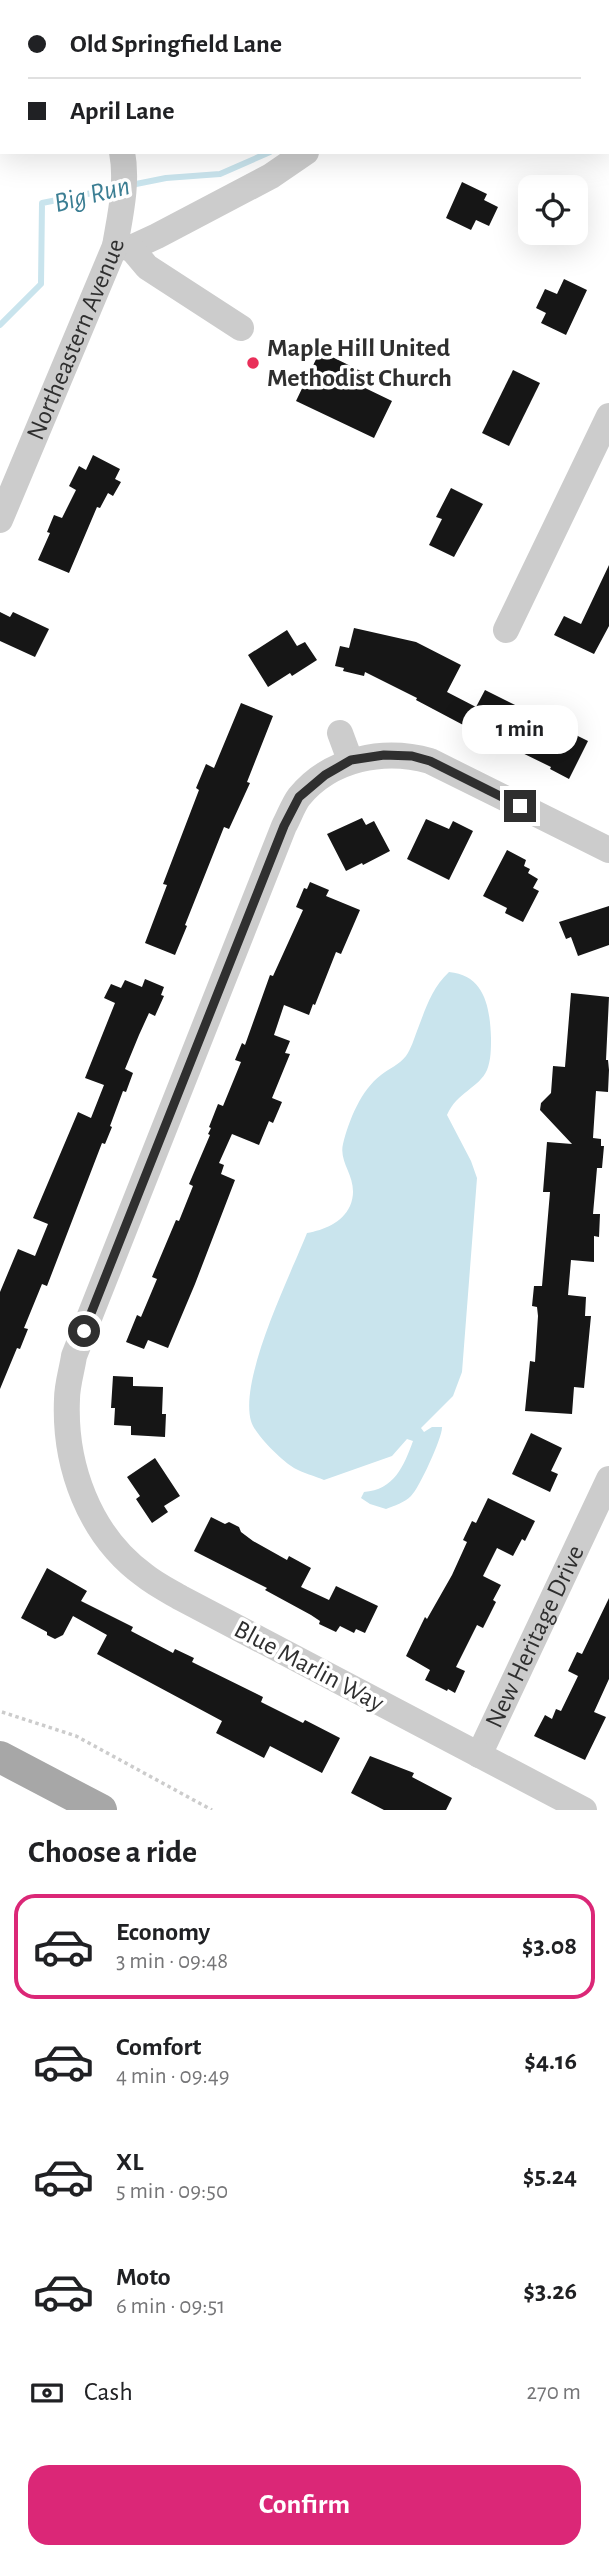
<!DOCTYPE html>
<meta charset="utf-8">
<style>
:root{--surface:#fff;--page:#f6f6f6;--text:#202124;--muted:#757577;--line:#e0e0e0;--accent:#db2777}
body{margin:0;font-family:"Alegreya Sans",sans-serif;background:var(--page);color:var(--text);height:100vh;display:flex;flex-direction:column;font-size:26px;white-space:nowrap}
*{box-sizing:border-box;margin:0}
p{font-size:23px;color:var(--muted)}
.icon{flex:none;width:38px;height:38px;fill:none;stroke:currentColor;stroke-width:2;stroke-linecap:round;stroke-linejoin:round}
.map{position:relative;height:1810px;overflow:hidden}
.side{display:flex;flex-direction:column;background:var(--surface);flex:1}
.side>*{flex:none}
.hud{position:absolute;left:0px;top:0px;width:609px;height:154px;box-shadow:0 7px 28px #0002;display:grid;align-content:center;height:154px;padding:0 28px;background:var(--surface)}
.fabs{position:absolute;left:518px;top:175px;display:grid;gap:14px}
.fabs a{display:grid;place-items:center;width:70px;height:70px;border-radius:14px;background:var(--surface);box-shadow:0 7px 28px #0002;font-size:35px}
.end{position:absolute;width:32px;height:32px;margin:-16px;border:9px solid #2f2f2f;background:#fff;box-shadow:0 0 0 4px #fff}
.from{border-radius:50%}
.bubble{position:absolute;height:49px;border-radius:21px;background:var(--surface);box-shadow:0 7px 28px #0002;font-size:23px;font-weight:700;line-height:49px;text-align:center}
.hud b{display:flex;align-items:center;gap:24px;height:66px;font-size:26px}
.hud b+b{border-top:2px solid var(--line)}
.hud i{width:18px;height:18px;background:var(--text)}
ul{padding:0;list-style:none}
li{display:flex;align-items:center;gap:21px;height:105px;margin:0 14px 10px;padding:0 14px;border:4px solid transparent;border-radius:21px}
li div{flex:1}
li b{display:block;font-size:26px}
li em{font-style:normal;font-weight:700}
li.selected{border-color:var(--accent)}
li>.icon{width:63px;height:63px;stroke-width:1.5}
h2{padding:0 28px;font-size:32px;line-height:84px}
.pay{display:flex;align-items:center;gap:18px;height:77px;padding:0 28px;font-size:26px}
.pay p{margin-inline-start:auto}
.cta{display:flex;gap:14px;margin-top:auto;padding:14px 28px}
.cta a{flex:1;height:80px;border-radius:21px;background:var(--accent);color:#fff;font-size:28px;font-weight:700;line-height:80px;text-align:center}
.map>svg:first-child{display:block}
.water{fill:#c9e4ed}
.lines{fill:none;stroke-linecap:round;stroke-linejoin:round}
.stream{stroke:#c9e4ed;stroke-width:6}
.building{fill:#161616}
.path{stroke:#ccc;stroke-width:3.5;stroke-dasharray:3.5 3.5;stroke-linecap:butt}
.minor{stroke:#ccc;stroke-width:26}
.major{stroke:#a7a7a7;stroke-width:32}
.route{stroke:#2f2f2f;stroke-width:9}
.poi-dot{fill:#e92f59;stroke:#fff;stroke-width:2.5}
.labels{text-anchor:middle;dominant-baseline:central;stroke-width:7;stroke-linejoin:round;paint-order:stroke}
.street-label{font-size:26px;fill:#2f2f2f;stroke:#fff}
.poi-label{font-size:26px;font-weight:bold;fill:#2f2f2f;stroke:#fff;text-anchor:start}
.water-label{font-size:28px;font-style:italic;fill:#3b7e93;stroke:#fff}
</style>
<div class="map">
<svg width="609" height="1810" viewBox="0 0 609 1810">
<rect width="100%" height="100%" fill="#fff"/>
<path class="water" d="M449 972C485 975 490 1008 491 1038 491 1049 491 1060 487 1070 479 1088 457 1092 447 1115L471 1161 477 1178 462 1372 453 1396 421 1428 424 1432 432 1427H442C443 1436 419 1489 411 1496 405 1502 394 1506 386 1509L370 1504 361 1498 364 1492C394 1490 404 1466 413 1441L407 1439 392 1456 324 1480C315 1476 303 1473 294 1468 282 1461 255 1435 251 1421 239 1378 290 1276 307 1233 324 1230 342 1223 350 1206 361 1179 338 1165 343 1144 349 1120 361 1090 381 1075 390 1068 399 1065 406 1056 411 1049 414 1039 417 1031 426 1008 431 989 449 972Z"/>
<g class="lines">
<g class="stream">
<path d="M393 2 394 0"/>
<path d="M131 185 166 178 220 174 270 152"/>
<path d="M0 325 41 284 42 203 117 188"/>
</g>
</g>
<g class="building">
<path d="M462 182 487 194 484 200 498 207 489 226 476 220 471 230 446 218Z"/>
<path d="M564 279 587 290 566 335 541 323 546 313 536 308 545 289 557 294Z"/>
<path d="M320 351 369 375 363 387 392 401 374 438 296 401Z"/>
<path d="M513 370 540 383 509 446 482 433Z"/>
<path d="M93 455 120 469 115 479 121 482 113 496 108 493 100 508 97 507 69 573 38 560 50 533 47 532 54 515 62 518 76 490 69 486 79 466 86 470Z"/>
<path d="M451 488 483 504 454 557 429 545 442 519 436 517Z"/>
<path d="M609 565V626L594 654 554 635 564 616 581 624Z"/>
<path d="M0 612 10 617 13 612 49 629 35 657 0 641Z"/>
<path d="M354 628 416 642 461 665 447 692 476 707 485 690 588 741 569 779 550 769 551 767 502 743 500 747 483 738 484 736 416 700 417 698 365 672 364 676 343 671 344 668 335 666 340 646 349 648Z"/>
<path d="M287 630 297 646 305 642 317 660 292 676 290 673 268 687 248 655Z"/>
<path d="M241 703 273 716 247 782 250 783 229 829 224 827 185 925 187 926 175 955 145 943 167 885 163 884 199 790 196 788 206 764 214 768Z"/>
<path d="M362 818 366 825 374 821 390 851 363 865 362 863 346 871 327 834Z"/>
<path d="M426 819 449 829 453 821 473 831 449 880 407 859Z"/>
<path d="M507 850 526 860 524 866 530 869 528 873 538 879 533 888 539 891 523 922 505 913 507 908 483 896Z"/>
<path d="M310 882 329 890 326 896 360 910 341 954 336 952 315 1005 313 1004 309 1015 284 1005 274 1035 290 1041 285 1053 290 1054 272 1098 282 1102 273 1123 269 1121 259 1145 232 1134 219 1163 224 1165 221 1174 235 1180 195 1284 168 1348 148 1340 144 1349 126 1342 137 1315 141 1317 157 1279 152 1277 176 1220 179 1221 193 1186 189 1184 210 1135 208 1134 211 1128 209 1127 218 1104 223 1106 241 1062 235 1060 242 1043 245 1045 270 975 273 976 303 910 296 907 304 888 307 889Z"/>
<path d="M609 906V945L578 956 571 937 566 939 559 922Z"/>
<path d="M145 979 164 987 161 995 164 996 155 1016 149 1013 139 1035 125 1069 133 1073 126 1092 123 1091 110 1126 112 1127 105 1144 102 1143 47 1286 42 1284 24 1328 28 1329 20 1349 17 1348 0 1389V1292L18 1249 35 1256 48 1224 33 1218 78 1112 91 1118 104 1085 85 1078 115 1003 104 998 111 984 121 988 125 980 142 987Z"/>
<path d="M571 993 609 997 606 1060H608L609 1070 608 1092 596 1091 593 1138 601 1139V1146H604L602 1168H597L593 1214H600L599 1237 594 1236V1262L571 1260 568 1295 586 1297 585 1316H591L584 1388 574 1387 572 1414 525 1411 530 1361 535 1362 538 1316 537 1307 532 1306 534 1286H542L550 1192H543L547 1142 572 1144 540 1110 541 1103 551 1093 553 1066 565 1067Z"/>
<path d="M113 1376 133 1377V1386L163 1387 162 1414H166L165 1437 131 1435V1426L114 1425 115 1408H111Z"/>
<path d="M531 1433 562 1448 551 1471 558 1474 550 1492 512 1474Z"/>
<path d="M155 1458 180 1496 164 1506 168 1512 152 1523 136 1499 140 1496 127 1477Z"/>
<path d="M488 1498 535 1521 525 1541 522 1539 513 1556 497 1548 483 1576 501 1585 493 1600 496 1602 483 1628 477 1625 456 1667 465 1671 455 1693 448 1689 447 1691 425 1680 430 1670 406 1656 425 1617 427 1619 452 1575 467 1542 463 1540 472 1521 476 1523Z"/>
<path d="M211 1517 225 1524 229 1522 239 1527 241 1532 253 1541 287 1560 289 1556 311 1568 301 1587 329 1600 336 1586 378 1606 365 1633 356 1629 354 1633 340 1626 336 1632 319 1624 320 1621 311 1615 265 1590 267 1588 194 1551Z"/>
<path d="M47 1568 87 1591 81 1601 133 1627 131 1631 173 1653 175 1649 194 1658 192 1662 263 1697 261 1702 303 1723 305 1720 340 1738 322 1773 270 1746 264 1758 216 1733 222 1721 97 1654 107 1635 73 1616 63 1635 55 1639 47 1635V1632L21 1618Z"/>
<path d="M609 1598V1679L594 1712 606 1717 585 1760 534 1736 545 1715 552 1719 556 1709 561 1711 578 1676 568 1671 577 1652 582 1654Z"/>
<path d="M370 1756 414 1773 412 1777 452 1798 446 1810H384L351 1793Z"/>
</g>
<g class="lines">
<path class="path" d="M2 1712 76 1736 212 1810"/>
<g class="minor">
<path d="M94 0V2"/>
<path d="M410 2 411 0"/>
<path d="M115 246 131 248 157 236 271 176 306 152"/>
<path d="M131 248 147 267 241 328"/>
<path id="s1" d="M0 520 115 246C120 216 128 183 122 152"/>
<path d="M506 630 609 416"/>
<path d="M340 733 350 760"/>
<path id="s2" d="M479 1755 609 1479"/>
<path d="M584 1810 181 1598C169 1591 155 1584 144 1575 89 1535 64 1465 67 1399 67 1385 72 1370 74 1356L284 826C289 817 293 805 299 797 331 758 384 748 430 761L609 850"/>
</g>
<path class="major" d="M0 1757 101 1810"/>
</g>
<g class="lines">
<path class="route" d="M84 1331 284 826 299 797 325 775 351 760 384 755 412 756 430 761 520 806"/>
</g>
<circle class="poi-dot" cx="253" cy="363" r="7"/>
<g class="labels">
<g class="street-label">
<text stroke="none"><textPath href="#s1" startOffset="196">Northeastern Avenue</textPath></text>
<text stroke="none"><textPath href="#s2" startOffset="131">New Heritage Drive</textPath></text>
<text transform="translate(309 1666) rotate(28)">Blue Marlin Way</text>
</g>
<g class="poi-label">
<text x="267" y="348">Maple Hill United<tspan x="267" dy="30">Methodist Church</tspan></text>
</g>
<g class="water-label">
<text transform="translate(92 195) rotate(-14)">Big Run</text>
</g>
</g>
</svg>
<div class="fabs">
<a><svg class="icon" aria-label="locate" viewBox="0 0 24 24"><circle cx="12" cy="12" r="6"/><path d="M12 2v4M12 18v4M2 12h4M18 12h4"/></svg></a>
</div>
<i class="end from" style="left:84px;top:1331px"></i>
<i class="end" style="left:520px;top:806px"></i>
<div class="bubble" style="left:462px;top:705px;width:116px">1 min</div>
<div class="hud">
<b><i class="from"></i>Old Springfield Lane</b>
<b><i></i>April Lane</b>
</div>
</div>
<section class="side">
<h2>Choose a ride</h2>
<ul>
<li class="selected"><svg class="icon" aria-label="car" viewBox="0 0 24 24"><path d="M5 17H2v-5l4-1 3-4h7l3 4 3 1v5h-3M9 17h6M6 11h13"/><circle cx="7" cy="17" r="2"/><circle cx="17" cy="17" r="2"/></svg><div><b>Economy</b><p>3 min · 09:48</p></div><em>$3.08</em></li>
<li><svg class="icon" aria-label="car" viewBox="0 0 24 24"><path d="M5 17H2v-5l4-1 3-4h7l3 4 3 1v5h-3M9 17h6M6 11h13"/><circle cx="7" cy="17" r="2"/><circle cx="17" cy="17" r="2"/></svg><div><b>Comfort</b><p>4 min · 09:49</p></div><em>$4.16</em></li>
<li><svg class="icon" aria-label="car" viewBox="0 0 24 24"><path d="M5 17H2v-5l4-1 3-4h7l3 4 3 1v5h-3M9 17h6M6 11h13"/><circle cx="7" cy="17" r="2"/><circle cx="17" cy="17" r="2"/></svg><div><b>XL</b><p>5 min · 09:50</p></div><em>$5.24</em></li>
<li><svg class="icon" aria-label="car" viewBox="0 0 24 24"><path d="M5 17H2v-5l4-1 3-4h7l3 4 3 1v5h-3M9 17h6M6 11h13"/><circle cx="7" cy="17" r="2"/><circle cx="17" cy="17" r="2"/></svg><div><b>Moto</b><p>6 min · 09:51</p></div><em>$3.26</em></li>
</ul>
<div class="pay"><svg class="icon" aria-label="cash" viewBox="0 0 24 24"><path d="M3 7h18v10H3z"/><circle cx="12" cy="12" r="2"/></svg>Cash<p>270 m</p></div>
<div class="cta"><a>Confirm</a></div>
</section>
